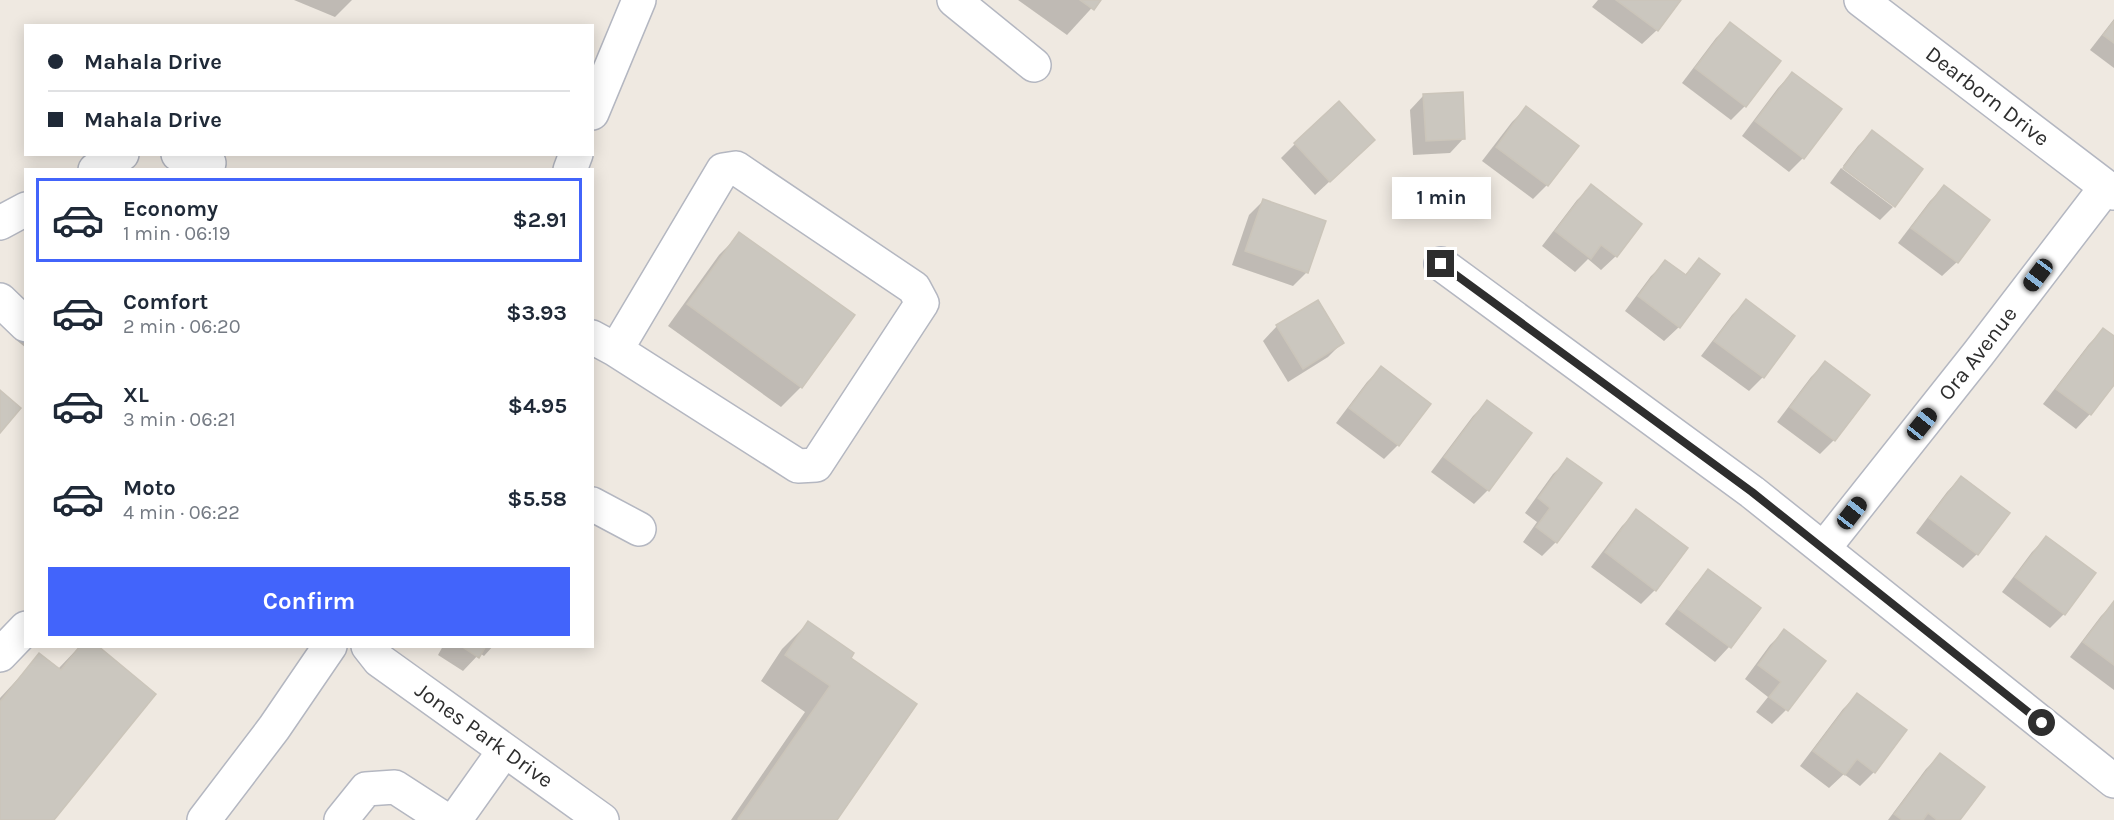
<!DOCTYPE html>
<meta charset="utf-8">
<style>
:root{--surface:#fff;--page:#f6f6f7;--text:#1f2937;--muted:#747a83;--line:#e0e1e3;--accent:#4264fb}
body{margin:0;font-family:Karla,sans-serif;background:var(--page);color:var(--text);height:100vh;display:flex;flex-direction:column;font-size:22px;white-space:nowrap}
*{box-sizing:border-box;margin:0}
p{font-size:20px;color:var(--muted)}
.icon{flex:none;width:33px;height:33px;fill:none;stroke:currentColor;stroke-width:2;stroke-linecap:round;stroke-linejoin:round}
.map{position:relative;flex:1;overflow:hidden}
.panel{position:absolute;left:24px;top:168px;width:570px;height:480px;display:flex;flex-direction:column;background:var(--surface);border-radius:0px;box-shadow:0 3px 15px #0003}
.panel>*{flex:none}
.top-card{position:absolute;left:24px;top:24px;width:570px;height:132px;border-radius:0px;box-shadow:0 3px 15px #0003;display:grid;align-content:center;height:132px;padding:0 24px;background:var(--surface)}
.end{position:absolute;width:27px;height:27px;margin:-14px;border:8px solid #2e2e2e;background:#fff;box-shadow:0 0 0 3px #fff}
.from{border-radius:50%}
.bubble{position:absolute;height:42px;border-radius:0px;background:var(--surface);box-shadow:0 3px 15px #0003;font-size:20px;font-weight:700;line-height:42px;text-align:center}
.car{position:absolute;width:18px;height:36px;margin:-18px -9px;border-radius:8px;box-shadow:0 0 4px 2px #0007;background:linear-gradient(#222 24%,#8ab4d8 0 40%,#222 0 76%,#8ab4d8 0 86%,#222 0)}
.top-card b{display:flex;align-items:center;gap:21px;height:57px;font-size:22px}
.top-card b+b{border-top:2px solid var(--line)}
.top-card i{width:15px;height:15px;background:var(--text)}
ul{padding:10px 0 0;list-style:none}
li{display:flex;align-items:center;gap:18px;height:84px;margin:0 12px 9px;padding:0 12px;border:3px solid transparent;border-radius:0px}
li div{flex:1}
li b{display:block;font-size:22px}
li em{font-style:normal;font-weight:700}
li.on{border-color:var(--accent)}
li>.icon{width:54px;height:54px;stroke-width:1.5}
.action{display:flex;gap:12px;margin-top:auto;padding:12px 24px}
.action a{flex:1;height:69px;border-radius:0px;background:var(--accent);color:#fff;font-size:24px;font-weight:700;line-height:69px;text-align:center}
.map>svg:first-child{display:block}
.shadow{fill:#0003}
.building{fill:#cbc7bf;stroke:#cbc5ba;stroke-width:1.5}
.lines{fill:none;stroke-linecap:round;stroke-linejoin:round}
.minor-casing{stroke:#b4b7c1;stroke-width:36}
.minor{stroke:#fff;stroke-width:33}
.route{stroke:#2e2e2e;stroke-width:8}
.labels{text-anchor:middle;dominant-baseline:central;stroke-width:5;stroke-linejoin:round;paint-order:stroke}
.street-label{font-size:22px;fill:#2e2e2e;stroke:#fff}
</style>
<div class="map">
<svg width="2114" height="820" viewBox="0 0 2114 820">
<rect width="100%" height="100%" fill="#efe9e1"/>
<g class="shadow">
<path d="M294 0H352L335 17Z"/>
<path d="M1018 0H1099L1067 35Z"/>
<path d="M1598 0H1679L1657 30 1642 44 1592 7Z"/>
<path d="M2114 19V68L2090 50Z"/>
<path d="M1730 24 1745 106 1731 120 1682 83 1716 38Z"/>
<path d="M1792 73 1803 158 1789 172 1742 136 1778 88Z"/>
<path d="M1424 95 1464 138 1450 153 1413 155 1410 110Z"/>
<path d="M1526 108 1577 146 1547 185 1533 199 1482 161 1512 122Z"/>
<path d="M1872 132 1894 205 1843 166 1858 146Z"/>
<path d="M1295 144 1359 154 1315 195 1281 158Z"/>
<path d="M1841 168 1893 207 1880 220 1830 183Z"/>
<path d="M1592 186 1616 256 1601 270 1588 259 1575 272 1542 246 1577 200Z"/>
<path d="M1944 187 1988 220 1957 262 1942 276 1898 243 1930 201Z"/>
<path d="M1263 201 1307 272 1293 286 1232 265 1249 215Z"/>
<path d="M740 234 801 387 781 407 668 326 719 255Z"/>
<path d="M1699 260 1679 327 1664 341 1625 311 1651 276 1666 262 1684 276Z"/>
<path d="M1746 301 1763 377 1749 391 1701 356 1732 315Z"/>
<path d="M1317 302 1342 343 1328 357 1288 382 1263 341 1277 326Z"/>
<path d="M26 326V348L15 339Z"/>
<path d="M2103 330 2114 338V382L2090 414 2076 429 2043 404 2089 344Z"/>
<path d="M1825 363 1868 395 1834 440 1820 454 1777 422 1811 377Z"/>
<path d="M1381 368 1398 445 1384 459 1336 423 1367 382Z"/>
<path d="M1487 402 1488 490 1474 504 1431 472 1473 416Z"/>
<path d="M1568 460 1556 542 1542 556 1523 542 1537 522 1525 513 1553 474Z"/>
<path d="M1961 477 1977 554 1963 568 1916 533 1947 492Z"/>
<path d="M1637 511 1655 590 1641 604 1591 567 1622 526Z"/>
<path d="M2046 538 2064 614 2050 628 2002 592 2032 552Z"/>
<path d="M1709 571 1759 609 1729 647 1715 662 1665 624 1695 585Z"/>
<path d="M2114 603V690L2070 657 2101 616Z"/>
<path d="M808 623 849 658 835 820H731L805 712 761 681 782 649Z"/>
<path d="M1784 631 1824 661 1786 710 1772 724 1756 712 1768 697 1745 679 1770 645Z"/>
<path d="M80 646 52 820H0V698L40 655 58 669Z"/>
<path d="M443 646H493L484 656 480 653 463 671 438 655Z"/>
<path d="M1857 695 1874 772 1860 786 1844 774 1829 788 1800 766 1843 709Z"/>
<path d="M1940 755 1958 820H1888L1926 769Z"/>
</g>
<g class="building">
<path d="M1080 0H1101L1094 10Z"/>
<path d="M1616 0H1681L1658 31Z"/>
<path d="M2114 21V43L2103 35Z"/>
<path d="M1730 22 1781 61 1746 107 1695 68Z"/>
<path d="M1792 72 1842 109 1804 159 1755 121Z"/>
<path d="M1463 92 1465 139 1426 141 1423 94Z"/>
<path d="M1339 101 1375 140 1330 182 1294 143Z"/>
<path d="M1526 106 1579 146 1548 186 1496 147Z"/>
<path d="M1872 130 1923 169 1895 207 1843 168Z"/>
<path d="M1591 184 1642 224 1617 257 1601 245 1591 259 1555 231Z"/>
<path d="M1944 185 1990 220 1958 263 1911 228Z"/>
<path d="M1263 199 1326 221 1308 273 1245 251Z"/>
<path d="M739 232 855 315 802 388 687 304Z"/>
<path d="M1699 258 1720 274 1680 328 1638 296 1665 260 1686 275Z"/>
<path d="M1746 299 1795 336 1764 378 1714 341Z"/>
<path d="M1318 300 1344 343 1303 369 1276 325Z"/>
<path d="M2103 328 2114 336V385L2091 415 2056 389Z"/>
<path d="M1825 361 1870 395 1835 441 1790 407Z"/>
<path d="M1381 366 1431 404 1399 446 1349 408Z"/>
<path d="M0 390 21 408 0 433Z"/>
<path d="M1487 400 1532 433 1489 491 1444 457Z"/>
<path d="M1567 458 1602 483 1557 543 1536 527 1550 508 1538 498Z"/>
<path d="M1961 476 2010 513 1978 555 1929 518Z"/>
<path d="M1636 509 1688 548 1656 591 1605 552Z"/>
<path d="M2046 536 2096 573 2065 615 2015 577Z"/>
<path d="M1708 569 1761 608 1731 648 1678 609Z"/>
<path d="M2114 601V665L2083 642Z"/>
<path d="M808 621 854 653 851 658 917 704 837 820H740L738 819 830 686 785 655Z"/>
<path d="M1784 629 1826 661 1788 711 1769 697 1781 682 1758 665Z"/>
<path d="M80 646H98L156 694 54 820H0V702L39 653 61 670Z"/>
<path d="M461 646H486L479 658Z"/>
<path d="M1857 693 1907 730 1875 773 1857 759 1845 775 1813 751Z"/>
<path d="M1940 753 1985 787 1960 820H1937L1928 813 1923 820H1902L1894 814Z"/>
</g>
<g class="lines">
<defs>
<g id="minor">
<path d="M954 0 1034 65"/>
<path id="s1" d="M1861 0 2114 193"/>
<path d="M592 113 639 0"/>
<path d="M178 154 209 163"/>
<path d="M95 170 122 154"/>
<path d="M570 170 576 154"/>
<path d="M0 223 26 209"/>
<path d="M1441 264 1752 492 2114 781"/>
<path d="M0 300 26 325"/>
<path d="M592 337 616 350 798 466 816 465 922 303 914 288 736 168 723 170 616 350"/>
<path d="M592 504 639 529"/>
<path id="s2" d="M1824 548 1978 354 2106 187"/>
<path id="s3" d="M368 646 379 660 602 820"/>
<path d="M0 655 26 628"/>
<path d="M204 820 274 728 330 646"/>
<path d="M341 820 366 789 395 787 446 820"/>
<path d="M455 820 504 751"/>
</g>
</defs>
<use href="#minor" class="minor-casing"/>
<use href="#minor" class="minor"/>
</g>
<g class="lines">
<path class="route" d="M1441 264 1752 492 2042 723"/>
</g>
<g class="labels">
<g class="street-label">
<text stroke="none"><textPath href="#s1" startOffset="159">Dearborn Drive</textPath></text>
<text stroke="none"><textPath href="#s2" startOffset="248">Ora Avenue</textPath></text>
<text stroke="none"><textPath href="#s3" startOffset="147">Jones Park Drive</textPath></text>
</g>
</g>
</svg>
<i class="end from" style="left:2042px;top:723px"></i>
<i class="end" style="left:1441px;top:264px"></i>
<div class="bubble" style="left:1392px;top:177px;width:99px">1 min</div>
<i class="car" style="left:2038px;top:275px;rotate:217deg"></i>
<i class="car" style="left:1922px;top:424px;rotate:39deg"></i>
<i class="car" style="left:1852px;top:513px;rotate:38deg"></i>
<div class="top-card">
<b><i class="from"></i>Mahala Drive</b>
<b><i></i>Mahala Drive</b>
</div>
<section class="panel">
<ul>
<li class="on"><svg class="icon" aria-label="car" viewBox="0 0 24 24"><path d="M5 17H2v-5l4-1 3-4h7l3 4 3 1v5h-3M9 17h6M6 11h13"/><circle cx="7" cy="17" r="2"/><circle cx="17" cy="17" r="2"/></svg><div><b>Economy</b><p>1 min · 06:19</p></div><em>$2.91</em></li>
<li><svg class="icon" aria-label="car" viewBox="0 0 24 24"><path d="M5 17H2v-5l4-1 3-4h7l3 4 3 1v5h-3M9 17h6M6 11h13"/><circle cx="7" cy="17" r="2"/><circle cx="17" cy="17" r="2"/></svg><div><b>Comfort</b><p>2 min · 06:20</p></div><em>$3.93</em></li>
<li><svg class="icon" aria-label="car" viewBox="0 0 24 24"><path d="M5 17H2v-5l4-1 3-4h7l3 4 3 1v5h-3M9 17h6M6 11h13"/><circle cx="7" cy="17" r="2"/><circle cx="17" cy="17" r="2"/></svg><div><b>XL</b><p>3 min · 06:21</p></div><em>$4.95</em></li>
<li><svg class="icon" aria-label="car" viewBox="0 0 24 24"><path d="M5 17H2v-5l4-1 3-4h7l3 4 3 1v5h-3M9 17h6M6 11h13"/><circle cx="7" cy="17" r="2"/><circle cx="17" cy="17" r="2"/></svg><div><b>Moto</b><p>4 min · 06:22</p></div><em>$5.58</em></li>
</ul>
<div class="action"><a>Confirm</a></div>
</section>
</div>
